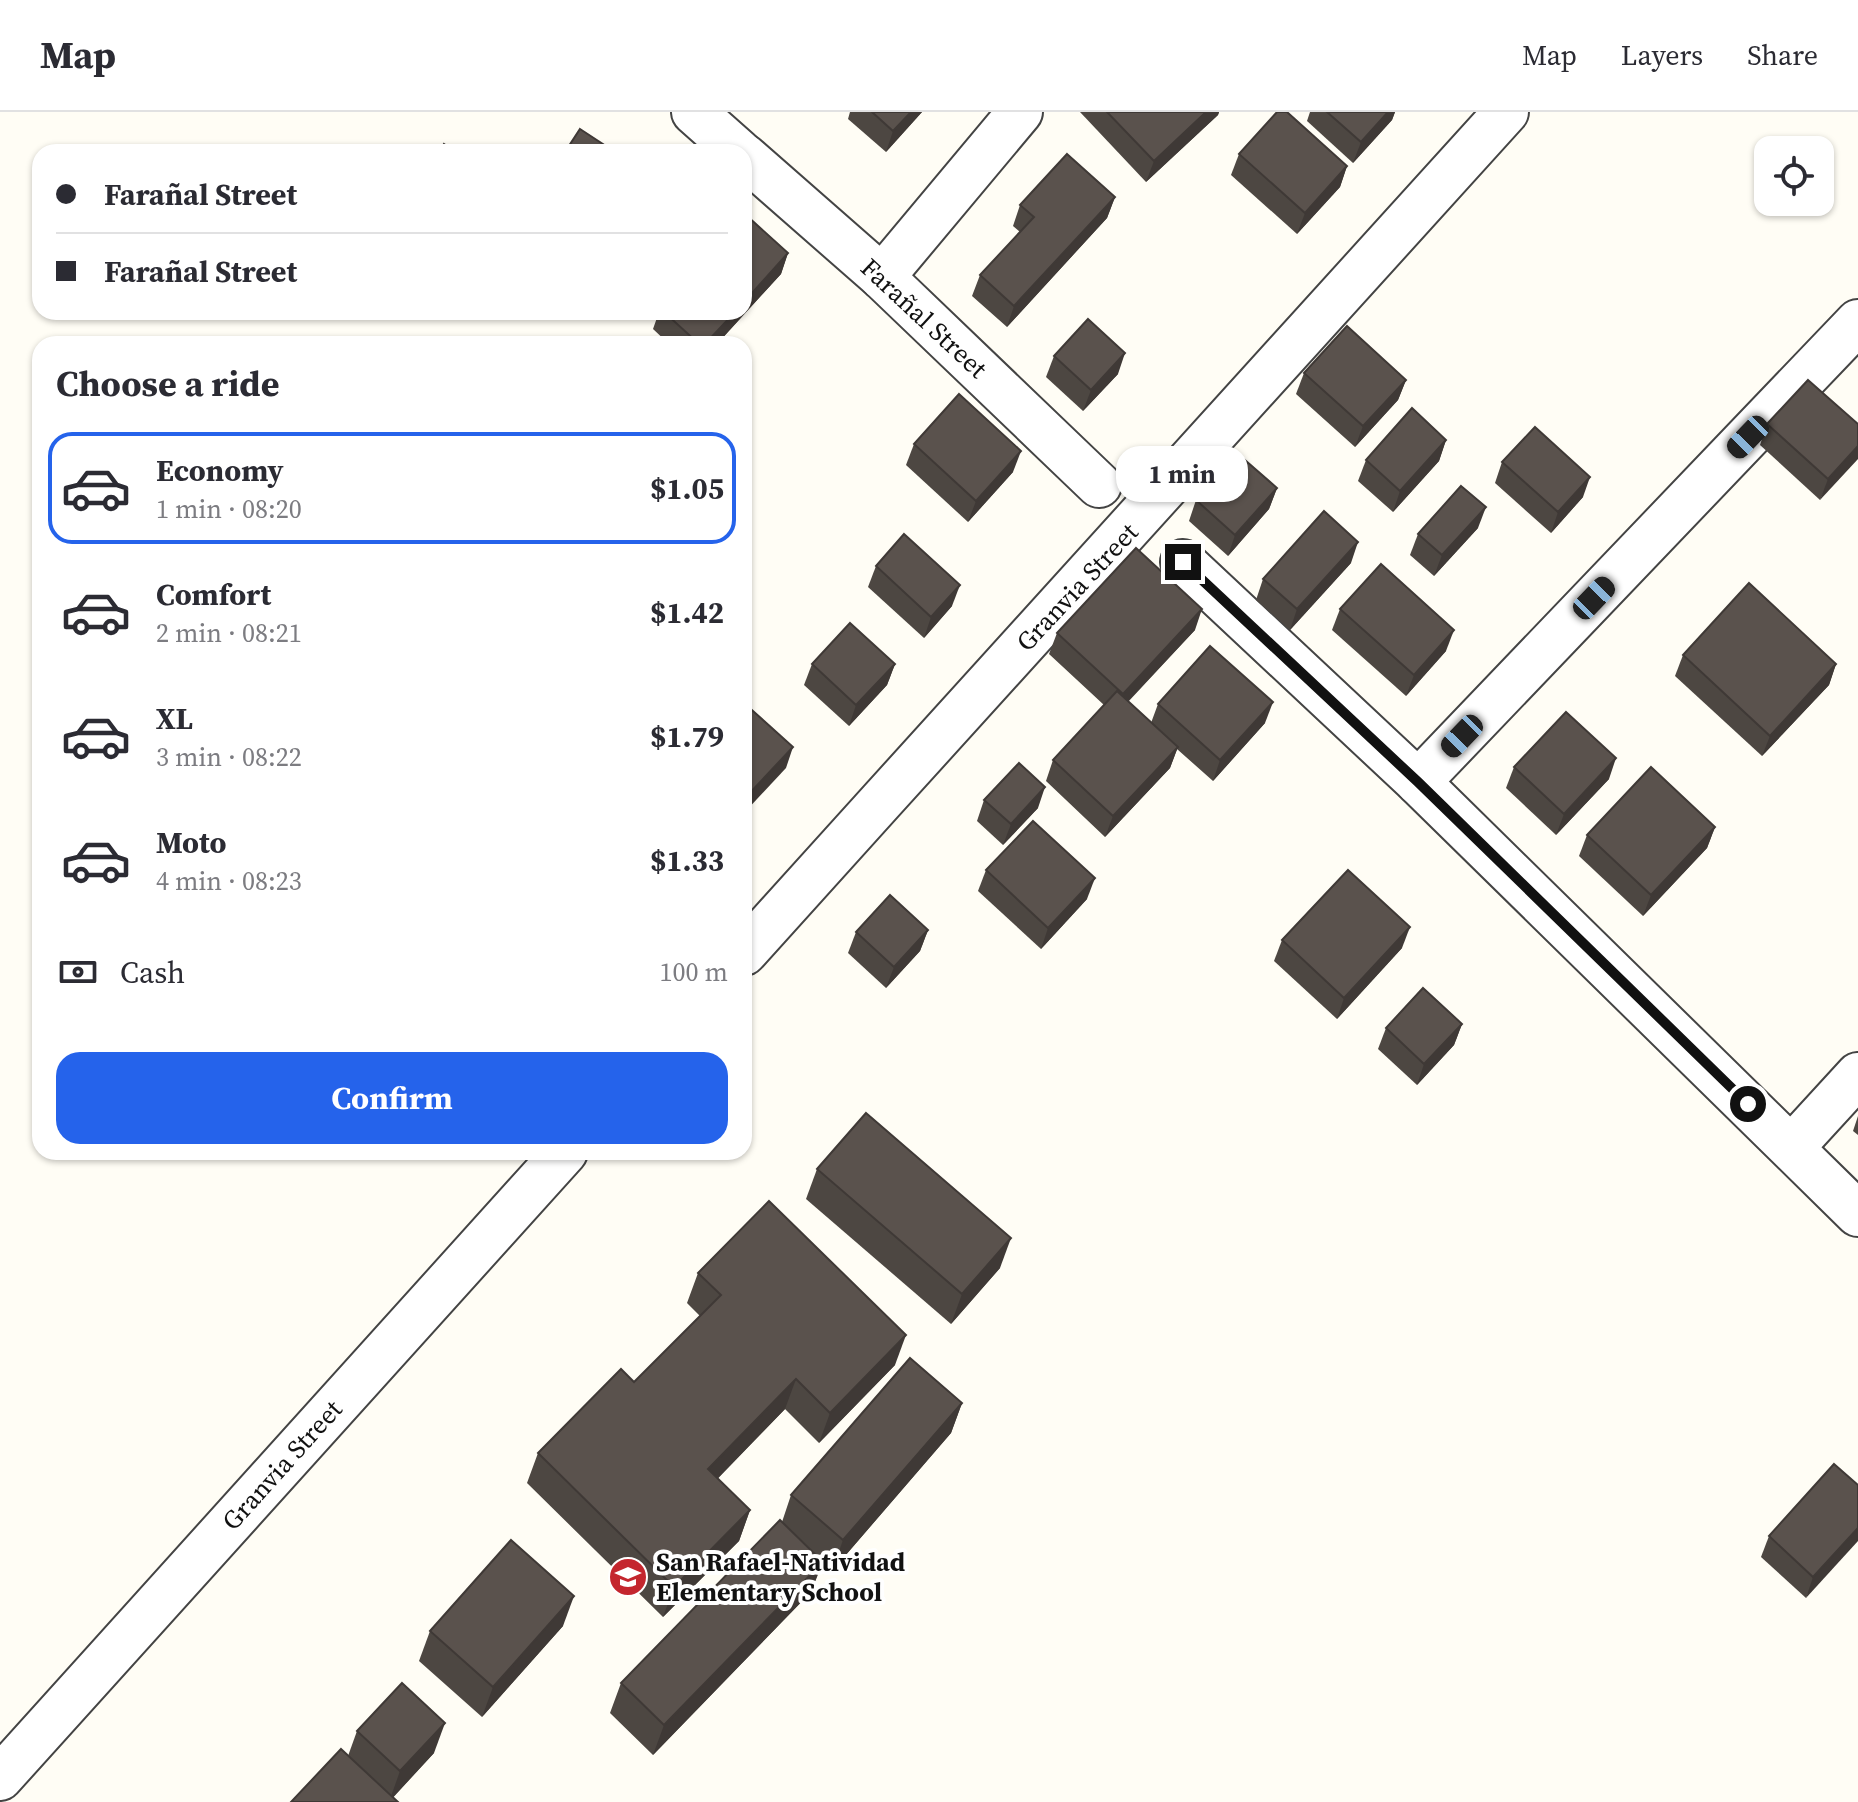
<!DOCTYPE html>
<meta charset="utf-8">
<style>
:root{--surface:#fff;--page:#f7f7f7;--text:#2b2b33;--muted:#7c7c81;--line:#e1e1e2;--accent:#2563eb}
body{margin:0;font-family:"Source Serif 4",serif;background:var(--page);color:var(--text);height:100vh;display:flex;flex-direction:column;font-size:30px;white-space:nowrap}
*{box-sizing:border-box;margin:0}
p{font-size:26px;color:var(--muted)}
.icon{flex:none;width:44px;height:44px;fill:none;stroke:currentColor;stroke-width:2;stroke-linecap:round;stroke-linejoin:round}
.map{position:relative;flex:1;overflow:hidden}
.sheet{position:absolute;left:32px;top:224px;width:720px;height:824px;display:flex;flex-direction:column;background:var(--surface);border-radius:24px;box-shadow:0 2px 6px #0004}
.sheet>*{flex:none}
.banner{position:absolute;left:32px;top:32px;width:720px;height:176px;border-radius:24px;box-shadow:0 2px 6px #0004;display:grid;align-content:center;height:176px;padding:0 24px;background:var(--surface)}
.fabs{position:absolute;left:1754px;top:24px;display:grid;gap:16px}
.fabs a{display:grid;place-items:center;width:80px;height:80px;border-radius:16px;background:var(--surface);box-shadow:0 2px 6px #0004;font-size:40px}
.end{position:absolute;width:36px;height:36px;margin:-18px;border:10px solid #111;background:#fff;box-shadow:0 0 0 4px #fff}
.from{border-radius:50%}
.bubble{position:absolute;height:56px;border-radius:24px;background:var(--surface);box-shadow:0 2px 6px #0004;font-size:26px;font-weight:700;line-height:56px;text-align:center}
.car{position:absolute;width:24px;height:48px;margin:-24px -12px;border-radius:10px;box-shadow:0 0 6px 2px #0007;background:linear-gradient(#222 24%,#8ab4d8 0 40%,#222 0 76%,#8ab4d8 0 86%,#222 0)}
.banner b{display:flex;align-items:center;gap:28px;height:76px;font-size:30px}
.banner b+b{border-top:2px solid var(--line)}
.banner i{width:20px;height:20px;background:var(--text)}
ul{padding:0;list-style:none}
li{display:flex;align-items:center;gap:24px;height:112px;margin:0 16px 12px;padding:0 8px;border:4px solid transparent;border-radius:24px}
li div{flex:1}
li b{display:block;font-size:30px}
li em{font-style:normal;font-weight:700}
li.on{border-color:var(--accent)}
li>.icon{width:72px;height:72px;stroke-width:1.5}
h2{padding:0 24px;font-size:36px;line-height:96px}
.pay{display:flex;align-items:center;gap:20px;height:88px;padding:0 24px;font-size:30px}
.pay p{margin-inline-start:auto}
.cta{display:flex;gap:16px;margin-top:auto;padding:16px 24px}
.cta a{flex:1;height:92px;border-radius:24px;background:var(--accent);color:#fff;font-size:32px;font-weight:700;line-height:92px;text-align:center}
header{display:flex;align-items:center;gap:48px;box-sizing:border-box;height:112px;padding:0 40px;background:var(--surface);border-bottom:2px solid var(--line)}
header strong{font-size:38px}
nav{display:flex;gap:44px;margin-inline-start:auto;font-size:28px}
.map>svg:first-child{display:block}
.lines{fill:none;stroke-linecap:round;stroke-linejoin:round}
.minor-casing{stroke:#444;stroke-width:48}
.tertiary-casing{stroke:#444;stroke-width:48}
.minor{stroke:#fff;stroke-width:44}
.tertiary{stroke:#fff;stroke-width:44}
.wall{fill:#4d4742}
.shaded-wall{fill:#3f3936}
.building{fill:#5a524d;stroke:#3f3936;stroke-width:2}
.route{stroke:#111;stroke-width:10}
.labels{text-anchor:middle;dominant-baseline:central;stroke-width:8;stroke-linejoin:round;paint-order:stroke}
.street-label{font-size:26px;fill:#111;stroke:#fff}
.poi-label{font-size:26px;font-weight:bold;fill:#111;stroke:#fff;text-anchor:start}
</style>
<header>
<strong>Map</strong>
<nav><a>Map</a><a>Layers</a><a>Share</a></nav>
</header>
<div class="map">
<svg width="1858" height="1690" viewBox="0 0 1858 1690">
<rect width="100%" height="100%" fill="#fffdf5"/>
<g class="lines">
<defs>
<g id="minor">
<path d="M694 0 739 40"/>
<path d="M744 44 882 165 1099 373"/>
<path d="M882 165 1020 0"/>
<path d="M1183 450 1418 670 1858 1102"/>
<path d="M1418 670 1858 210"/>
<path d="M1792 1035 1858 963"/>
</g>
<g id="tertiary">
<path d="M744 841C997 560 1253 282 1506 0"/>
<path d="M0 1666 565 1040"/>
</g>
</defs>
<use href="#minor" class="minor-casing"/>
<use href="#tertiary" class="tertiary-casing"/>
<use href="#minor" class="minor"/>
<use href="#tertiary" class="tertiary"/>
</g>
<g class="wall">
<path d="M850 0H922L886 40 848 7Z"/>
<path d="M1080 0H1219L1218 3 1146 70Z"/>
<path d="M1310 0H1395L1392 8 1353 51 1307 9Z"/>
<path d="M1239 42 1347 54 1340 75 1297 122 1231 63Z"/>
<path d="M1115 85 1107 106 1007 215 972 184 980 163 1020 120 1013 114 1020 93Z"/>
<path d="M788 141 781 162 717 232H669L653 217 659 200H744Z"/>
<path d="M1054 244 1118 262 1083 299 1046 265Z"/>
<path d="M1304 261 1406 268 1398 288 1355 335 1296 282Z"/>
<path d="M1767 312H1858L1820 388 1760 333Z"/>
<path d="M1446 328 1439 349 1393 400 1358 369 1366 348Z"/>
<path d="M914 332 1013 360 968 410 906 353Z"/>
<path d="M1502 350 1583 385 1551 421 1495 371Z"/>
<path d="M1277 376 1269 397 1228 444 1189 409 1196 388Z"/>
<path d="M1478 416 1434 464 1410 443 1418 422Z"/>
<path d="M1351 451 1290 518 1256 488 1263 467Z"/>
<path d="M876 454 952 494 924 526 868 475Z"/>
<path d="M1340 497 1446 539 1406 584 1332 518Z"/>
<path d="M1195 518 1128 590 1151 611 1158 592 1265 611 1213 669 1177 637 1170 656 1105 725 1046 669 1053 648 1104 593 1049 542 1057 521Z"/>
<path d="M1683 543 1836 552 1829 573 1762 644 1675 564Z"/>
<path d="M812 552H895L887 573 849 614 804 573Z"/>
<path d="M1514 655 1609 667 1556 723 1506 676Z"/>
<path d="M984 688 1038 696 1003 733 977 709Z"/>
<path d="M1715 715 1707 736 1643 804 1579 744 1587 723Z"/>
<path d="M986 758 1087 787 1041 837 978 779Z"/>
<path d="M928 818 920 839 886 876 848 841 856 820Z"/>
<path d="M1282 828 1402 836 1337 907 1274 849Z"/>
<path d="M1462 912 1454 933 1417 973 1378 937 1386 916Z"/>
<path d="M1858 1004V1023L1853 1019Z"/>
<path d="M817 1057 1000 1156 951 1212 806 1087Z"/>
<path d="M698 1161 895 1253 819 1331 785 1297 717 1367 750 1398 739 1429 663 1505 527 1371 538 1341 634 1270 700 1204 687 1191Z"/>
<path d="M962 1291 951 1321 832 1459 822 1450 811 1480 653 1643 610 1601 621 1571 782 1410 791 1383Z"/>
<path d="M1858 1373 1806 1486 1761 1445 1769 1424Z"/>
<path d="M563 1514 482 1605 419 1549 430 1519Z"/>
<path d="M357 1619 434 1641 393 1685 348 1644Z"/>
</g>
<g class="shaded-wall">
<path d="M911 0H922L886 40 893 19Z"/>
<path d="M1206 0H1219L1218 3 1146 70 1154 49Z"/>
<path d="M1388 0H1395L1392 8 1353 51 1361 30Z"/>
<path d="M1347 54 1340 75 1297 122 1305 101Z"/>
<path d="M1115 85 1107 106 1007 215 1014 194Z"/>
<path d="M788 141 781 162 717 232H705L735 200H744V190Z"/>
<path d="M1125 241 1118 262 1083 299 1091 278Z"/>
<path d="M1406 268 1398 288 1355 335 1363 314Z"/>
<path d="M1446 328 1439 349 1393 400 1400 379Z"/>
<path d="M1858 334V347L1820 388 1828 367Z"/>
<path d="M1021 339 1013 360 968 410 976 389Z"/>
<path d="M1590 365 1583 385 1551 421 1558 400Z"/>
<path d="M1277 376 1269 397 1228 444 1235 423Z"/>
<path d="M1486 395 1478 416 1434 464 1442 443Z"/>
<path d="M1358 430 1351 451 1290 518 1297 497Z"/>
<path d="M960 473 952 494 924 526 931 505Z"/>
<path d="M1202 497 1195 518 1115 603 1123 582Z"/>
<path d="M1454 518 1446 539 1406 584 1414 563Z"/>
<path d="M895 552 887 573 849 614 856 593Z"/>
<path d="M1836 552 1829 573 1762 644 1770 624Z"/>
<path d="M1273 590 1265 611 1213 669 1220 648Z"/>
<path d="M793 635 786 656 744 701V692L746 685Z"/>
<path d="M1178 635 1170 656 1105 725 1113 704Z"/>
<path d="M1616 646 1609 667 1556 723 1564 702Z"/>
<path d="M1045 675 1038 696 1003 733 1011 712Z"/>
<path d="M1715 715 1707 736 1643 804 1651 783Z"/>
<path d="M1095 766 1087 787 1041 837 1048 816Z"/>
<path d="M1410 815 1402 836 1337 907 1344 886Z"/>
<path d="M928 818 920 839 886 876 894 855Z"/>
<path d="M1462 912 1454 933 1417 973 1424 952Z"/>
<path d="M1011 1126 1000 1156 951 1212 962 1182Z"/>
<path d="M906 1223 895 1253 819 1331 830 1301Z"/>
<path d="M796 1267 785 1297 697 1388 708 1357Z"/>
<path d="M962 1291 951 1321 832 1459 843 1428Z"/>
<path d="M750 1398 739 1429 663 1505 674 1475Z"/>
<path d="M1858 1416V1429L1806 1486 1813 1465Z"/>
<path d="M823 1450 811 1480 653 1643 664 1613Z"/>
<path d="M574 1484 563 1514 482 1605 493 1575Z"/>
<path d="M445 1611 434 1641 389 1690 400 1659Z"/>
</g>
<g class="building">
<path d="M872 0H911L893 19Z"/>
<path d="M1107 0H1206L1154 49Z"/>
<path d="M1277 0H1287L1347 54 1305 101 1239 42Z"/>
<path d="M1327 0H1388L1361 30Z"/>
<path d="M580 17 615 40H565Z"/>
<path d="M444 32 456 40H439Z"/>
<path d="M1067 42 1115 85 1014 194 980 163 1034 105 1020 93Z"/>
<path d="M746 103 788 141 744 190V106Z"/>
<path d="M664 200H735L705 232H699Z"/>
<path d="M1088 207 1125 241 1091 278 1054 244Z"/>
<path d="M1347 214 1406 268 1363 314 1304 261Z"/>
<path d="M1808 268 1858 312V334L1828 367 1767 312Z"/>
<path d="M959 282 1021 339 976 389 914 332Z"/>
<path d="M1412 296 1446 328 1400 379 1366 348Z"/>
<path d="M1535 315 1590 365 1558 400 1502 350Z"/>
<path d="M1238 342 1277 376 1235 423 1196 388Z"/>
<path d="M1461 374 1486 395 1442 443 1418 422Z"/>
<path d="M1324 399 1358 430 1297 497 1263 467Z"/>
<path d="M904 422 960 473 931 505 876 454Z"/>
<path d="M1136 436 1202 497 1123 582 1057 521Z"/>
<path d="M1381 452 1454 518 1414 563 1340 497Z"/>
<path d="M1749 471 1836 552 1770 624 1683 543Z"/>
<path d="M850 511 895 552 856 593 812 552Z"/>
<path d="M1210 534 1273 590 1220 648 1158 592Z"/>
<path d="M1117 579 1178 635 1113 704 1053 648Z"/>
<path d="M744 591 793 635 746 685 744 683Z"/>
<path d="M1566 600 1616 646 1564 702 1514 655Z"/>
<path d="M1019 651 1045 675 1011 712 984 688Z"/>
<path d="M1651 655 1715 715 1651 783 1587 723Z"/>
<path d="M1033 709 1095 766 1048 816 986 758Z"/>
<path d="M1348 758 1410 815 1344 886 1282 828Z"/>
<path d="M890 783 928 818 894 855 856 820Z"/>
<path d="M1423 876 1462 912 1424 952 1386 916Z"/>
<path d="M866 1001 1011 1126 962 1182 817 1057Z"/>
<path d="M769 1089 906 1223 830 1301 796 1267 708 1357 750 1398 674 1475 538 1341 621 1257 634 1270 721 1183 698 1161Z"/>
<path d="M910 1246 962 1291 843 1428 791 1383Z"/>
<path d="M1834 1352 1858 1373V1416L1813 1465 1769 1424Z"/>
<path d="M780 1408 823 1450 664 1613 621 1571Z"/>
<path d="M511 1428 574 1484 493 1575 430 1519Z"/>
<path d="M402 1571 445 1611 400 1659 357 1619Z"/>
<path d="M341 1637 398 1690H291Z"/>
</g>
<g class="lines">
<path class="route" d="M1183 450 1418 670 1748 992"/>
</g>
<defs>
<symbol id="school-disc" viewBox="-11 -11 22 22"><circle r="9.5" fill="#c4262e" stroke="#fff"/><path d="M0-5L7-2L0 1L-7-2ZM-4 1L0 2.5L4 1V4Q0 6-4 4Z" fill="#fff"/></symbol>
</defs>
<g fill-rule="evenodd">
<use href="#school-disc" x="606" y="1443" width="44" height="44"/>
</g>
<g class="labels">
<g class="street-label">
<text transform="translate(924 206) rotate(43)">Farañal Street</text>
<text transform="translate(1077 475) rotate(-47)">Granvia Street</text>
<text transform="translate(282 1353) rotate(-48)">Granvia Street</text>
</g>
<g class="poi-label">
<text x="656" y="1450">San Rafael-Natividad<tspan x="656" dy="30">Elementary School</tspan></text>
</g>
</g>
</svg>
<div class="fabs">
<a><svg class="icon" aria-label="locate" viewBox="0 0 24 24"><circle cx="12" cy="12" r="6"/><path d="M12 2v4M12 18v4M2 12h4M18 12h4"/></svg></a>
</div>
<i class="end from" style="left:1748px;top:992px"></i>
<i class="end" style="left:1183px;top:450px"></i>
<div class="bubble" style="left:1116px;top:334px;width:132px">1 min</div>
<i class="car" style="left:1748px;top:325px;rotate:224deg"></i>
<i class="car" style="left:1594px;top:486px;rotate:44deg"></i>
<i class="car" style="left:1462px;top:624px;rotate:224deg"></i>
<div class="banner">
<b><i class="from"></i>Farañal Street</b>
<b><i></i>Farañal Street</b>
</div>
<section class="sheet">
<h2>Choose a ride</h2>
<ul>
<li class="on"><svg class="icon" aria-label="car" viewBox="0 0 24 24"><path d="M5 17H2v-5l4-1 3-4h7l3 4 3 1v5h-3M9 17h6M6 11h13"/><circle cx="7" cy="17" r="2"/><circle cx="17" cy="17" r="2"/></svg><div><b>Economy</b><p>1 min · 08:20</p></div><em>$1.05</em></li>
<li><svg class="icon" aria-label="car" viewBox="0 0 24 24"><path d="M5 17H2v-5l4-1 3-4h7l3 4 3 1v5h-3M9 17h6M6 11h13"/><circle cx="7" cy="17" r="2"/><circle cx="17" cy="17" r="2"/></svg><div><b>Comfort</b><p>2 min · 08:21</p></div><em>$1.42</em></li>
<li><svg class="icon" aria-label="car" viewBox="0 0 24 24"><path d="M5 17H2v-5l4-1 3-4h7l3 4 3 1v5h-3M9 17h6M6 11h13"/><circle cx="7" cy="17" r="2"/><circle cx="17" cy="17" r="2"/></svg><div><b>XL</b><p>3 min · 08:22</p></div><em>$1.79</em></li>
<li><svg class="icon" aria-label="car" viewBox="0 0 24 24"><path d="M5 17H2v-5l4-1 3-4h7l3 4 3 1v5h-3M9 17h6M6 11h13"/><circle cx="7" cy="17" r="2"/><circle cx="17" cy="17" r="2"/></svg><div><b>Moto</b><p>4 min · 08:23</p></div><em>$1.33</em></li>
</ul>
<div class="pay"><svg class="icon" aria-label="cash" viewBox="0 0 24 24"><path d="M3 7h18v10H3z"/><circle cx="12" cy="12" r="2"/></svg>Cash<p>100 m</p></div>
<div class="cta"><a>Confirm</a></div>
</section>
</div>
